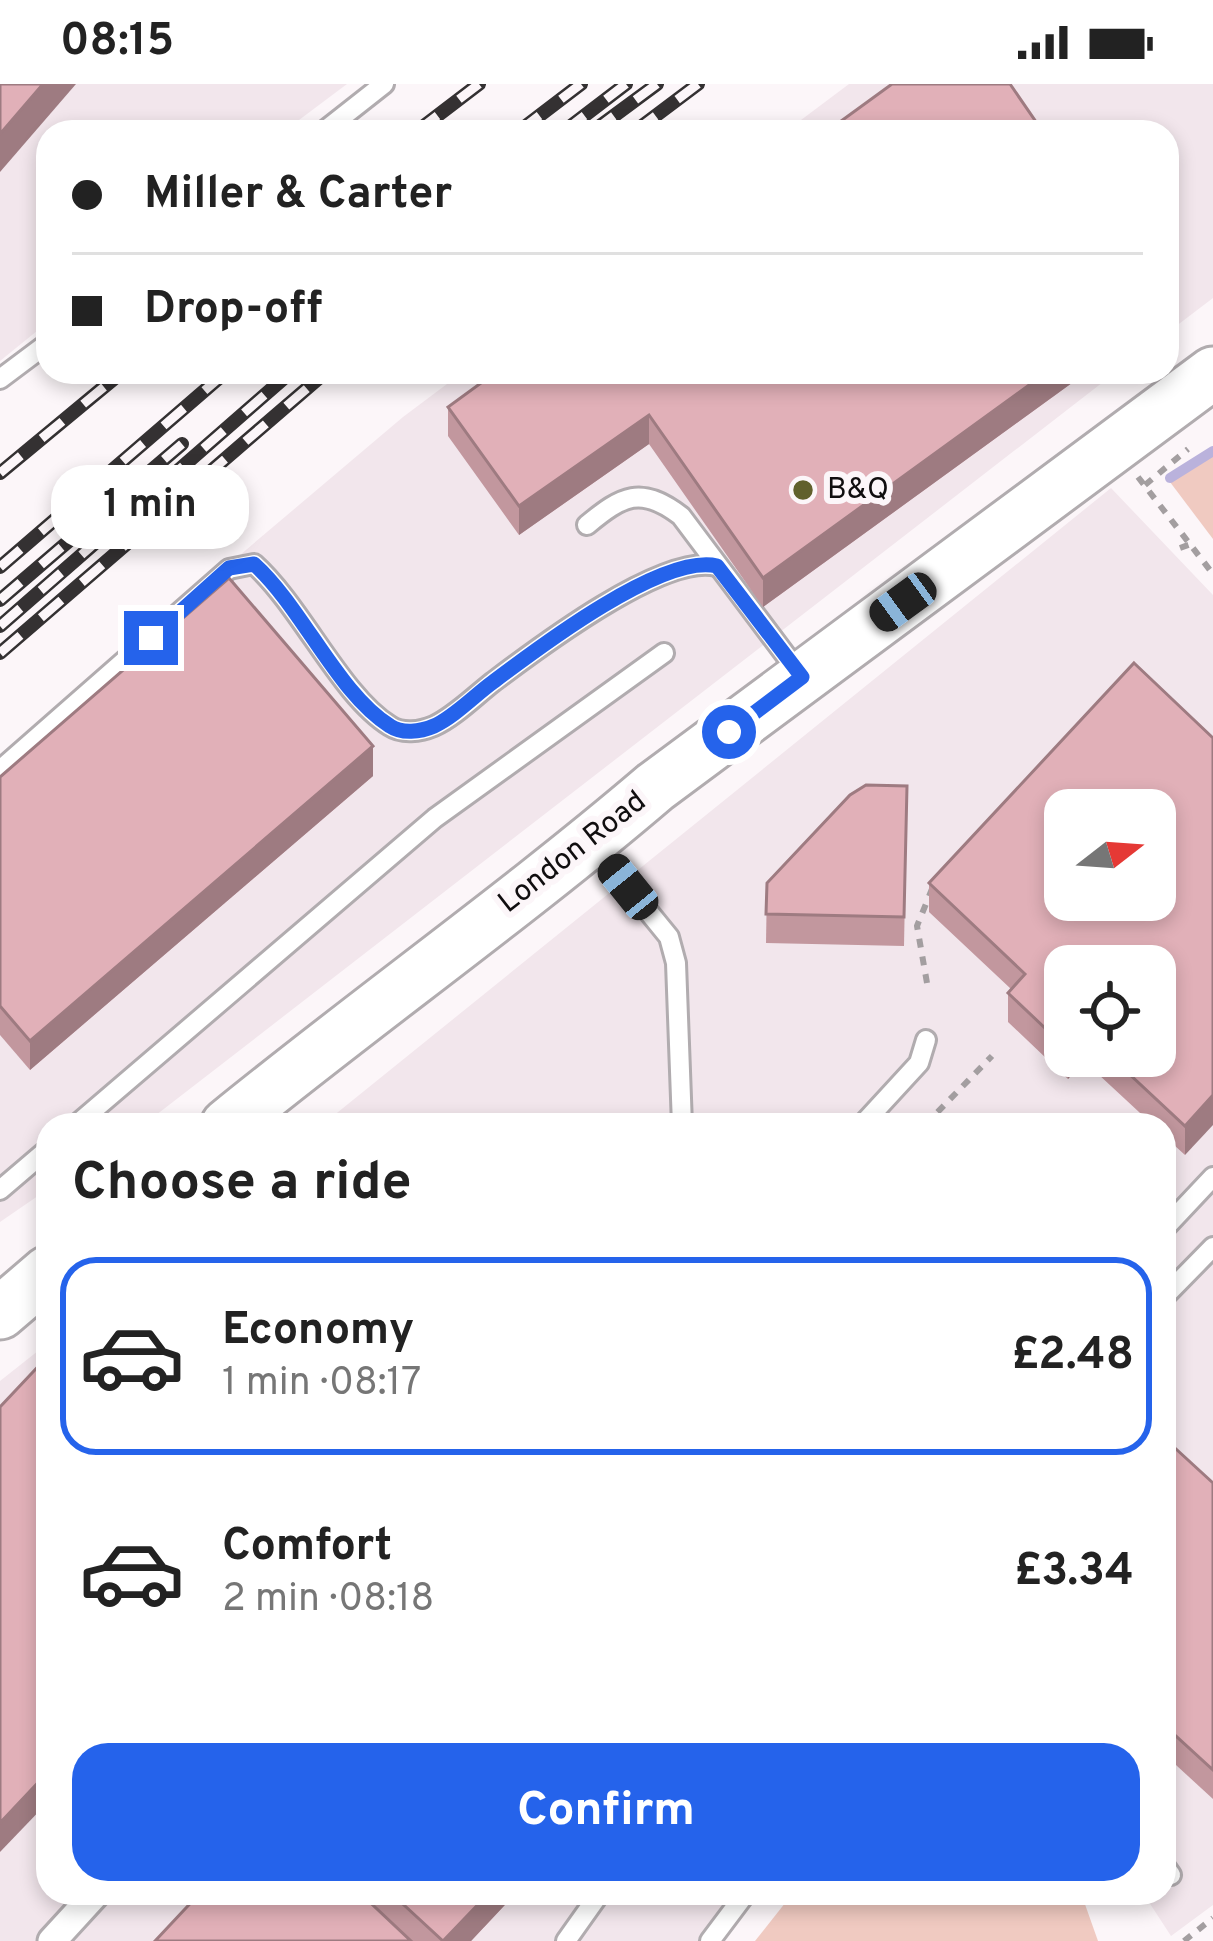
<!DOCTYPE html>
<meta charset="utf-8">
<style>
:root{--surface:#fff;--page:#f6f6f6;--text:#222;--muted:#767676;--line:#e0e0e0;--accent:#2563eb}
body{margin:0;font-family:Overpass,sans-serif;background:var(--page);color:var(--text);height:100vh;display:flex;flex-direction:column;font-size:45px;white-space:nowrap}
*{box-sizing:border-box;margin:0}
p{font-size:39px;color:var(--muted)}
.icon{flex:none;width:66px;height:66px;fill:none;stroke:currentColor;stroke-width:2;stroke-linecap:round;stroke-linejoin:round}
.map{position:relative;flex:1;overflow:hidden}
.panel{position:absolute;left:36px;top:1029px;width:1140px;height:792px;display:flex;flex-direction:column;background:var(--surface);border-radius:36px;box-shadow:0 6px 18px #0003}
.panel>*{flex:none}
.hud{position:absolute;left:36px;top:36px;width:1143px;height:264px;border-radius:36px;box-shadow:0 6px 18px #0003;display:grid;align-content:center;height:264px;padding:0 36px;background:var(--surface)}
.needle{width:78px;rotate:73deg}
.controls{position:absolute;left:1044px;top:705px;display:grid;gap:24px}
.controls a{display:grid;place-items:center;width:132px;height:132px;border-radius:24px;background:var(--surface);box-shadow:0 6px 18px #0003;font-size:60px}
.end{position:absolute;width:54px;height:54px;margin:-27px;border:15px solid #2563eb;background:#fff;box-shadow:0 0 0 6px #fff}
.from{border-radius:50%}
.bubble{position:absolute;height:84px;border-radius:36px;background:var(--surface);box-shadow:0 6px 18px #0003;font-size:39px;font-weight:700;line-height:84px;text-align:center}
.car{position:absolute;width:36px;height:72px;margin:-36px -18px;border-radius:15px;box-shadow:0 0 9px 3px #0007;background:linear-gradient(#222 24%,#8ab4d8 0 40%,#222 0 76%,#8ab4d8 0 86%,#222 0)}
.hud b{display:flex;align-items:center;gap:42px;height:114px;font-size:45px}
.hud b+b{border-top:3px solid var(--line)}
.hud i{width:30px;height:30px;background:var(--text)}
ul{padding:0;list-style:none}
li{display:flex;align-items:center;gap:36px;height:198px;margin:0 24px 18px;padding:0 12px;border:6px solid transparent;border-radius:36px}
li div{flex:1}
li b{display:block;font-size:45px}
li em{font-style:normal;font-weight:700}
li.current{border-color:var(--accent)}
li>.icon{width:108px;height:108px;stroke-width:1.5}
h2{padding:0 36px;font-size:54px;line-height:144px}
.primary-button{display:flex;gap:24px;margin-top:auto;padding:24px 36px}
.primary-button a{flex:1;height:138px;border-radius:36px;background:var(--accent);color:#fff;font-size:48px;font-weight:700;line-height:138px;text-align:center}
.status{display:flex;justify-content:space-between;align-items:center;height:84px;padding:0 60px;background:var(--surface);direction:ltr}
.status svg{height:33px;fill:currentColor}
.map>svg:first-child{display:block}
.built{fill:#f2e6ec;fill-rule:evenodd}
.green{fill:#f0cac1}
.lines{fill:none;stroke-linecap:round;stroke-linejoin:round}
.stream{stroke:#bab2dc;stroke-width:10}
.service-casing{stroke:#b1acaf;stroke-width:24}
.pedestrian-casing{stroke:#b1acaf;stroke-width:33}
.secondary-casing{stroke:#b1acaf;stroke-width:57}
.path{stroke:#a39ea0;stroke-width:6;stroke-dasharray:9 9;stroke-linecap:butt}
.service{stroke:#fff;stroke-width:18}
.pedestrian{stroke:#fff;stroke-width:27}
.secondary{stroke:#fff;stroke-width:51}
.rail-casing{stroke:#343132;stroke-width:14}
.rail{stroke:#fcf6f9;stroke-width:9;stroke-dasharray:27;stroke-linecap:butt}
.wall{fill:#c2979e;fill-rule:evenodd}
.shaded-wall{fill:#9e7b81}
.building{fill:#e1b0b8;stroke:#9e7b81;stroke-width:3;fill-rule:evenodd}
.route{stroke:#2563eb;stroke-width:15}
.poi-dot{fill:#61602c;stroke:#fcf6f9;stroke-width:4.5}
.labels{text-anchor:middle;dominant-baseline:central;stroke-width:12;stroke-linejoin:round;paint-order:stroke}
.poi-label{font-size:30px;fill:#100e0f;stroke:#fcf6f9;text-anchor:start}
.street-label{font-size:30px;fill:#100e0f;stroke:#fcf6f9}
</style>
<div class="status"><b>08:15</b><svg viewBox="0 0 49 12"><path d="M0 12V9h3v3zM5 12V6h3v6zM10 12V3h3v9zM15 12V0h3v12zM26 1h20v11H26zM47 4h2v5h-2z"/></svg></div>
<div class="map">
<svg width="1213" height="1857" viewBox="0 0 1213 1857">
<rect width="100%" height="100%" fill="#fcf6f9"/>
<g class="built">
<path d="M0 0H347L283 48H48V238L0 277Z"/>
<path d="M849 0H1213V214L1167 249V48H785Z"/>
<path d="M463 288H1116L147 1038 48 1041V1105L0 1138V674L403 333Z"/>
<path d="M1111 404 1213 511V1821L1171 1852 1143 1809H1164V1041H322ZM1065 726H1155V816H1065ZM1065 882H1155V972H1065Z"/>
<path d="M48 1259V1809H755L711 1857H0V1297Z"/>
</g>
<g class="green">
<path d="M1213 363V455L1170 398Z"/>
<path d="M793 1809H1081L1098 1857H755Z"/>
</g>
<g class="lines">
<path class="stream" d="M1170 394 1213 367"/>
<defs>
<g id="service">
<path d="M323 48 384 0"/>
<path d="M0 295 48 259"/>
<path d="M587 441C622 412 641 401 681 432L799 589"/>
<path d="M0 686 229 485 254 480C301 522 341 612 390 642 402 650 420 648 434 642 454 633 475 612 493 598 538 564 663 469 717 482"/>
<path d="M594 761 669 853 676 879 682 1041"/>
<path d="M76 1041 435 734 664 569"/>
<path d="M862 1041 919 979 926 956"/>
<path d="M0 1106 48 1065"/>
<path d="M1164 1145 1213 1093"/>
<path d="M1164 1213 1213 1163"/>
<path d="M1164 1781 1171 1791"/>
<path d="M566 1857 600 1809"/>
<path d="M710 1857 746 1809"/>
</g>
<path id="pedestrian" d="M52 1857 96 1809"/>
<g id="secondary">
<path d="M227 1041C368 926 517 821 655 703L1213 289"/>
<path d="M0 1229 48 1188"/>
</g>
</defs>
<use href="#service" class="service-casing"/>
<use href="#pedestrian" class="pedestrian-casing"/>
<use href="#secondary" class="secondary-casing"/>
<g class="path">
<path d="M1138 393 1213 490"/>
<path d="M1145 401 1188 365"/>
<path d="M1180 464 1191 460"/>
<path d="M927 899 917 842 932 805"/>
<path d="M925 1041 992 972"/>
<path d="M1184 1857 1213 1834"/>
</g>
<use href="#service" class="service"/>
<use href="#pedestrian" class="pedestrian"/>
<use href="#secondary" class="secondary"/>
<defs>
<g id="rail">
<path d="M416 48 479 0"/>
<path d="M518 48 581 0"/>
<path d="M563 48 626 0"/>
<path d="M592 48 657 0"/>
<path d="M634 48 698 0"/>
<path d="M0 389 122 288"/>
<path d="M0 483 226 288"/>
<path d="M0 516 182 360"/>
<path d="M0 542 291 288"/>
<path d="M0 569 326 288"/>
</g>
</defs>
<use href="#rail" class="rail-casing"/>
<use href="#rail" class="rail"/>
</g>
<g class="wall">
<path d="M496 288H1087L763 523 649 360 519 451 448 352V323Z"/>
<path d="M1213 654 1185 1071 1164 1052V1041H1153L1084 977 1068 995 1008 938V909L1011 905 929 828V799ZM1065 882 1155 972H1065Z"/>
<path d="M373 692 30 986 0 951V693Z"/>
<path d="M907 703 904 862 766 859 767 799Z"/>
<path d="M1164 1354 1213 1399V1715L1164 1670Z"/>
<path d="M200 1809H516L471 1857H411Z"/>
</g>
<g class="shaded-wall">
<path d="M43 0H76L0 88V50Z"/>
<path d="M1047 288H1087L763 523V494Z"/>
<path d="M649 331V360L519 451V422Z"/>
<path d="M373 662V692L30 986V957Z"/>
<path d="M1068 972H1084V977L1068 995Z"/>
<path d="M1213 1011V1041L1185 1071V1042Z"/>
<path d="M48 1688V1718L0 1768V1739Z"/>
<path d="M489 1809H516L471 1857H443Z"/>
</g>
<g class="building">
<path d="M0 0H43L0 50Z"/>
<path d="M892 0H1010L1043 48H826Z"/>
<path d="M496 288H1047L763 494 649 331 519 422 448 323Z"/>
<path d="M229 494 373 662 30 957 0 922V693Z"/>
<path d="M1134 579 1213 654V1011L1185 1042 1110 972H1155V882H1065V963L1008 909 1025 890 929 799ZM1065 726H1155V816H1065Z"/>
<path d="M866 701 907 702 904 833 766 830 767 799 850 711Z"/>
<path d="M48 1272V1688L0 1739V1323Z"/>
<path d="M1164 1354 1213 1399V1686L1164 1641Z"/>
<path d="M200 1809H360L411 1857H155Z"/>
<path d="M391 1809H489L443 1857Z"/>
</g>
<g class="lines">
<path class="route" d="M151 554 229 484 254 480C302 523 338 610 390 642 402 650 420 648 434 642 454 633 475 611 493 598 538 564 663 469 717 482L802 593 729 648"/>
</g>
<circle class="poi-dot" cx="803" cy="406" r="12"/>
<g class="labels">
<g class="poi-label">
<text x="827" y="406">B&amp;Q</text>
</g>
<g class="street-label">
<text transform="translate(573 769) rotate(-38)">London Road</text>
</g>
</g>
</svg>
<div class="controls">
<a><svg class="needle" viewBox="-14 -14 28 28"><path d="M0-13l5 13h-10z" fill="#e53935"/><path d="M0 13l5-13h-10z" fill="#767676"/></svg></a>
<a><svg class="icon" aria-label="locate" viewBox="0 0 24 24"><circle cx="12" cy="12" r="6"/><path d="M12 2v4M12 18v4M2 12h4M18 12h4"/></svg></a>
</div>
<i class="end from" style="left:729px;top:648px"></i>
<i class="end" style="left:151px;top:554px"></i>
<div class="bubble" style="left:51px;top:381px;width:198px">1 min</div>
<i class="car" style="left:903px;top:518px;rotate:234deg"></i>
<i class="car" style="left:628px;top:803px;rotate:321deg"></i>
<div class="hud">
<b><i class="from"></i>Miller &amp; Carter</b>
<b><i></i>Drop-off</b>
</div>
<section class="panel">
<h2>Choose a ride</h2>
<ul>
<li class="current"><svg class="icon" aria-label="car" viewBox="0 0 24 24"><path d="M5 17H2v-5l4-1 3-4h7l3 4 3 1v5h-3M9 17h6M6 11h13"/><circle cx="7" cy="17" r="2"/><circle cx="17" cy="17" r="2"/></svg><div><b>Economy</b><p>1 min · 08:17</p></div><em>£2.48</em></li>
<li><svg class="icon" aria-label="car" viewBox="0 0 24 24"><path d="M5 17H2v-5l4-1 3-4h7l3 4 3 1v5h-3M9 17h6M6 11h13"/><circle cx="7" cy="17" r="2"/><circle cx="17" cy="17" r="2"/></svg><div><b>Comfort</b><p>2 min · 08:18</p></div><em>£3.34</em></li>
</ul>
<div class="primary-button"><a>Confirm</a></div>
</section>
</div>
